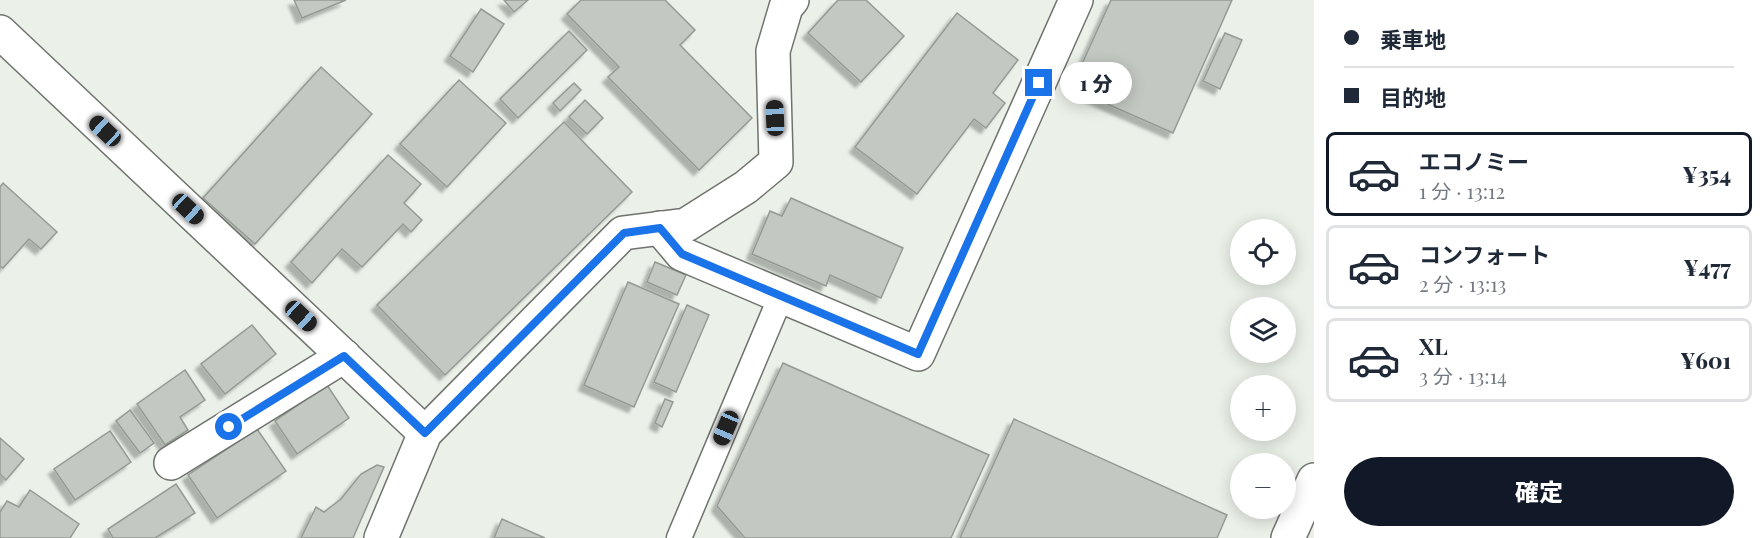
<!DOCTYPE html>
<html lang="ja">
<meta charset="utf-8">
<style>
:root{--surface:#fff;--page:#f2f2f3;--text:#1f2937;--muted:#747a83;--line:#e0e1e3;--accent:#111827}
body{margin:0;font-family:"Playfair Display","Noto Sans JP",serif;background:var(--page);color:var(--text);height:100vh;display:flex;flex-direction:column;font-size:22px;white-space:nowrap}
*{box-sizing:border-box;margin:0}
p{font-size:20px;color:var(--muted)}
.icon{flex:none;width:33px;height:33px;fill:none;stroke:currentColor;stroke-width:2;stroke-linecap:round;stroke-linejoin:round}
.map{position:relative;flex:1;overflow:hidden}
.side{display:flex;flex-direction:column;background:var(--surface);width:450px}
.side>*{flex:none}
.top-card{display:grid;align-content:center;height:132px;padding:0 30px;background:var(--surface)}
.tools{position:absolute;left:1230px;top:219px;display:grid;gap:12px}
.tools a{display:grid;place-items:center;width:66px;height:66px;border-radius:50%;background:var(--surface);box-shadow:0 3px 15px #0003;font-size:30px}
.end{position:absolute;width:27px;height:27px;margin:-14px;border:8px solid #1a73e8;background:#fff;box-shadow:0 0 0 3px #fff}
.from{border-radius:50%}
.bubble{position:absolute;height:42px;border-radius:21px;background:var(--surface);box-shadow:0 3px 15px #0003;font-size:20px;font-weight:800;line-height:42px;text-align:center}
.car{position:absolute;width:18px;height:36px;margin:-18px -9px;border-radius:8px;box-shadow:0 0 4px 2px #0007;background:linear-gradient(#222 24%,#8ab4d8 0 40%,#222 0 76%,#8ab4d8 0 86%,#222 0)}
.top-card b{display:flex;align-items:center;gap:21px;height:57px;font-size:22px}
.top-card b+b{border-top:2px solid var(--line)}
.top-card i{width:15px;height:15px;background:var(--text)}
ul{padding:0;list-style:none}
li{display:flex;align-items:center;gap:18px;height:84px;margin:0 12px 9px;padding:0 18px;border:3px solid var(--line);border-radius:9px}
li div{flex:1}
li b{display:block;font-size:22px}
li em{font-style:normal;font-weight:800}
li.selected{border-color:var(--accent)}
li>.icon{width:54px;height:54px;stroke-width:1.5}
.button{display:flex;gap:12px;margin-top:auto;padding:12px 30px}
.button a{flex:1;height:69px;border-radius:36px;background:var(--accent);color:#fff;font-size:24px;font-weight:800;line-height:69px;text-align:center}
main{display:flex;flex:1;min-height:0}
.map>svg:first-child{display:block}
.building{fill:#c3c9c2;stroke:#959a94;stroke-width:1.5;filter:url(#shadow)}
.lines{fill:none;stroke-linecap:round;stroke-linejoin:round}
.service-casing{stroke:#6e736d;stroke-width:27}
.minor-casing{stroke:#6e736d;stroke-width:36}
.service{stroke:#fff;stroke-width:24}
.minor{stroke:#fff;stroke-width:33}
.route{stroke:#1a73e8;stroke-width:8}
</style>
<main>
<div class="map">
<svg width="1314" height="538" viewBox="0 0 1314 538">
<defs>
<filter id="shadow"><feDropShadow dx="-5.5" dy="5.5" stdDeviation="1.5" flood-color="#0004"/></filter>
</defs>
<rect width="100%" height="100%" fill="#ebf1e9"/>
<g class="building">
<path d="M294 0H346L302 18Z"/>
<path d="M504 0H528L514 12Z"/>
<path d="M581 0H665L695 30 680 45 752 118 699 170 608 77 619 67 567 14Z"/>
<path d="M838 0H866L904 36 861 82 808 33Z"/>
<path d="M1111 0H1232L1173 133 1071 88Z"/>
<path d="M481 9 504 24 473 72 450 56Z"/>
<path d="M957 13 1018 60 993 93 1005 103 986 128 974 119 917 194 855 147Z"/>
<path d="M569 31 587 50 518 118 500 99Z"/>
<path d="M1225 33 1242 40 1220 89 1203 81Z"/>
<path d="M321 67 372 114 255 244 203 198Z"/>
<path d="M459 80 506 123 447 187 400 144Z"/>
<path d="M574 83 581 90 560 111 553 103Z"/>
<path d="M585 100 603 118 587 134 569 117Z"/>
<path d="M564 122 632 192 445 375 377 305Z"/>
<path d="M388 155 421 184 404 203 422 220 411 232 403 224 362 267 342 249 312 283 291 262Z"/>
<path d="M3 183 57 232 41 249 29 239 3 268 0 266V187Z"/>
<path d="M791 198 903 248 881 298 830 275 826 286 752 254 770 211 782 216Z"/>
<path d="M655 262 686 275 677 295 647 282Z"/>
<path d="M628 282 679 304 634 407 584 385Z"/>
<path d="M687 305 709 315 676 392 654 382Z"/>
<path d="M252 325 276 354 225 394 201 364Z"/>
<path d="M783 363 989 455 951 538H745L717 506Z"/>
<path d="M185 370 205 400 180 417 188 430 165 445 137 404Z"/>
<path d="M327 385 349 418 297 454 275 421Z"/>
<path d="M665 399 673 402 662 427 655 423Z"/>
<path d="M130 410 154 443 140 453 116 421Z"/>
<path d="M1014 419 1227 515 1217 538H960Z"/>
<path d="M257 429 286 471 217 518 188 475Z"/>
<path d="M110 431 131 462 75 500 54 469Z"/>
<path d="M0 438 24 459 6 480 0 474Z"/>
<path d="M377 465 384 467 353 538H301L316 507 324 512 341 499 361 474Z"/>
<path d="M176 484 195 513 155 538H113L108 529Z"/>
<path d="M30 490 79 524 70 538H0V512L7 501 19 507Z"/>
<path d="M502 519 545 538H494Z"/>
</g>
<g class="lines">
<defs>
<path id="service" d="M679 538 781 296"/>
<g id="minor">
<path d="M0 32 425 433"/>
<path d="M660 228 682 254 918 354 1076 0"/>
<path d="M171 463 344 356"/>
<path d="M381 538 425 433 623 233 686 225 746 187 776 162 773 51 786 7 792 0"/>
<path d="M1288 538 1314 480"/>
</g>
</defs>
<use href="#service" class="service-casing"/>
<use href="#minor" class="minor-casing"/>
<use href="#service" class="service"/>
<use href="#minor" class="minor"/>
</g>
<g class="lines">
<path class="route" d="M229 427 344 356 425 433 624 233 660 228 682 254 918 354 1039 83"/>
</g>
</svg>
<div class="tools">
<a><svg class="icon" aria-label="locate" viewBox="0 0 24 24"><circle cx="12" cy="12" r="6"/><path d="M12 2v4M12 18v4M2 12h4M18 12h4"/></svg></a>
<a><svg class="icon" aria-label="layers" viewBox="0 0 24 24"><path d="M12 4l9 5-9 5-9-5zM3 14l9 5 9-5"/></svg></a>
<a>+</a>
<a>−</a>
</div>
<i class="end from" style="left:229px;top:427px"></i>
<i class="end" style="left:1039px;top:83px"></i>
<div class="bubble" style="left:1060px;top:62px;width:72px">1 分</div>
<i class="car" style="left:775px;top:118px;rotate:358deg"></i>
<i class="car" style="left:105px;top:131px;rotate:313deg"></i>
<i class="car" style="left:188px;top:209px;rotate:133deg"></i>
<i class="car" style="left:301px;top:316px;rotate:133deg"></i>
<i class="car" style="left:726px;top:428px;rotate:203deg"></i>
</div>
<section class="side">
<div class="top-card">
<b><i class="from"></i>乗車地</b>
<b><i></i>目的地</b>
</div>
<ul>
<li class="selected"><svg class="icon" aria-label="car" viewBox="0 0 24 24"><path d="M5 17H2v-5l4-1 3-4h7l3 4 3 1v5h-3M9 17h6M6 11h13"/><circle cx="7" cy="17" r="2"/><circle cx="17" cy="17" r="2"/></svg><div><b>エコノミー</b><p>1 分 · 13:12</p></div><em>¥354</em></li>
<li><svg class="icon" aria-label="car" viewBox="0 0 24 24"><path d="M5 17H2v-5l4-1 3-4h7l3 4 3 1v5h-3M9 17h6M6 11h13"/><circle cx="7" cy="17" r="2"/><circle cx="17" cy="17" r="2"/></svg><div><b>コンフォート</b><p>2 分 · 13:13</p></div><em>¥477</em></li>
<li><svg class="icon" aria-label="car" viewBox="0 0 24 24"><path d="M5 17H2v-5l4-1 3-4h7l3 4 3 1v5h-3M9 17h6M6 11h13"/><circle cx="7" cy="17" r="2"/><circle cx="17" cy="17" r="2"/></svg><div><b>XL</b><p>3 分 · 13:14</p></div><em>¥601</em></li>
</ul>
<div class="button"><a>確定</a></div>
</section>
</main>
